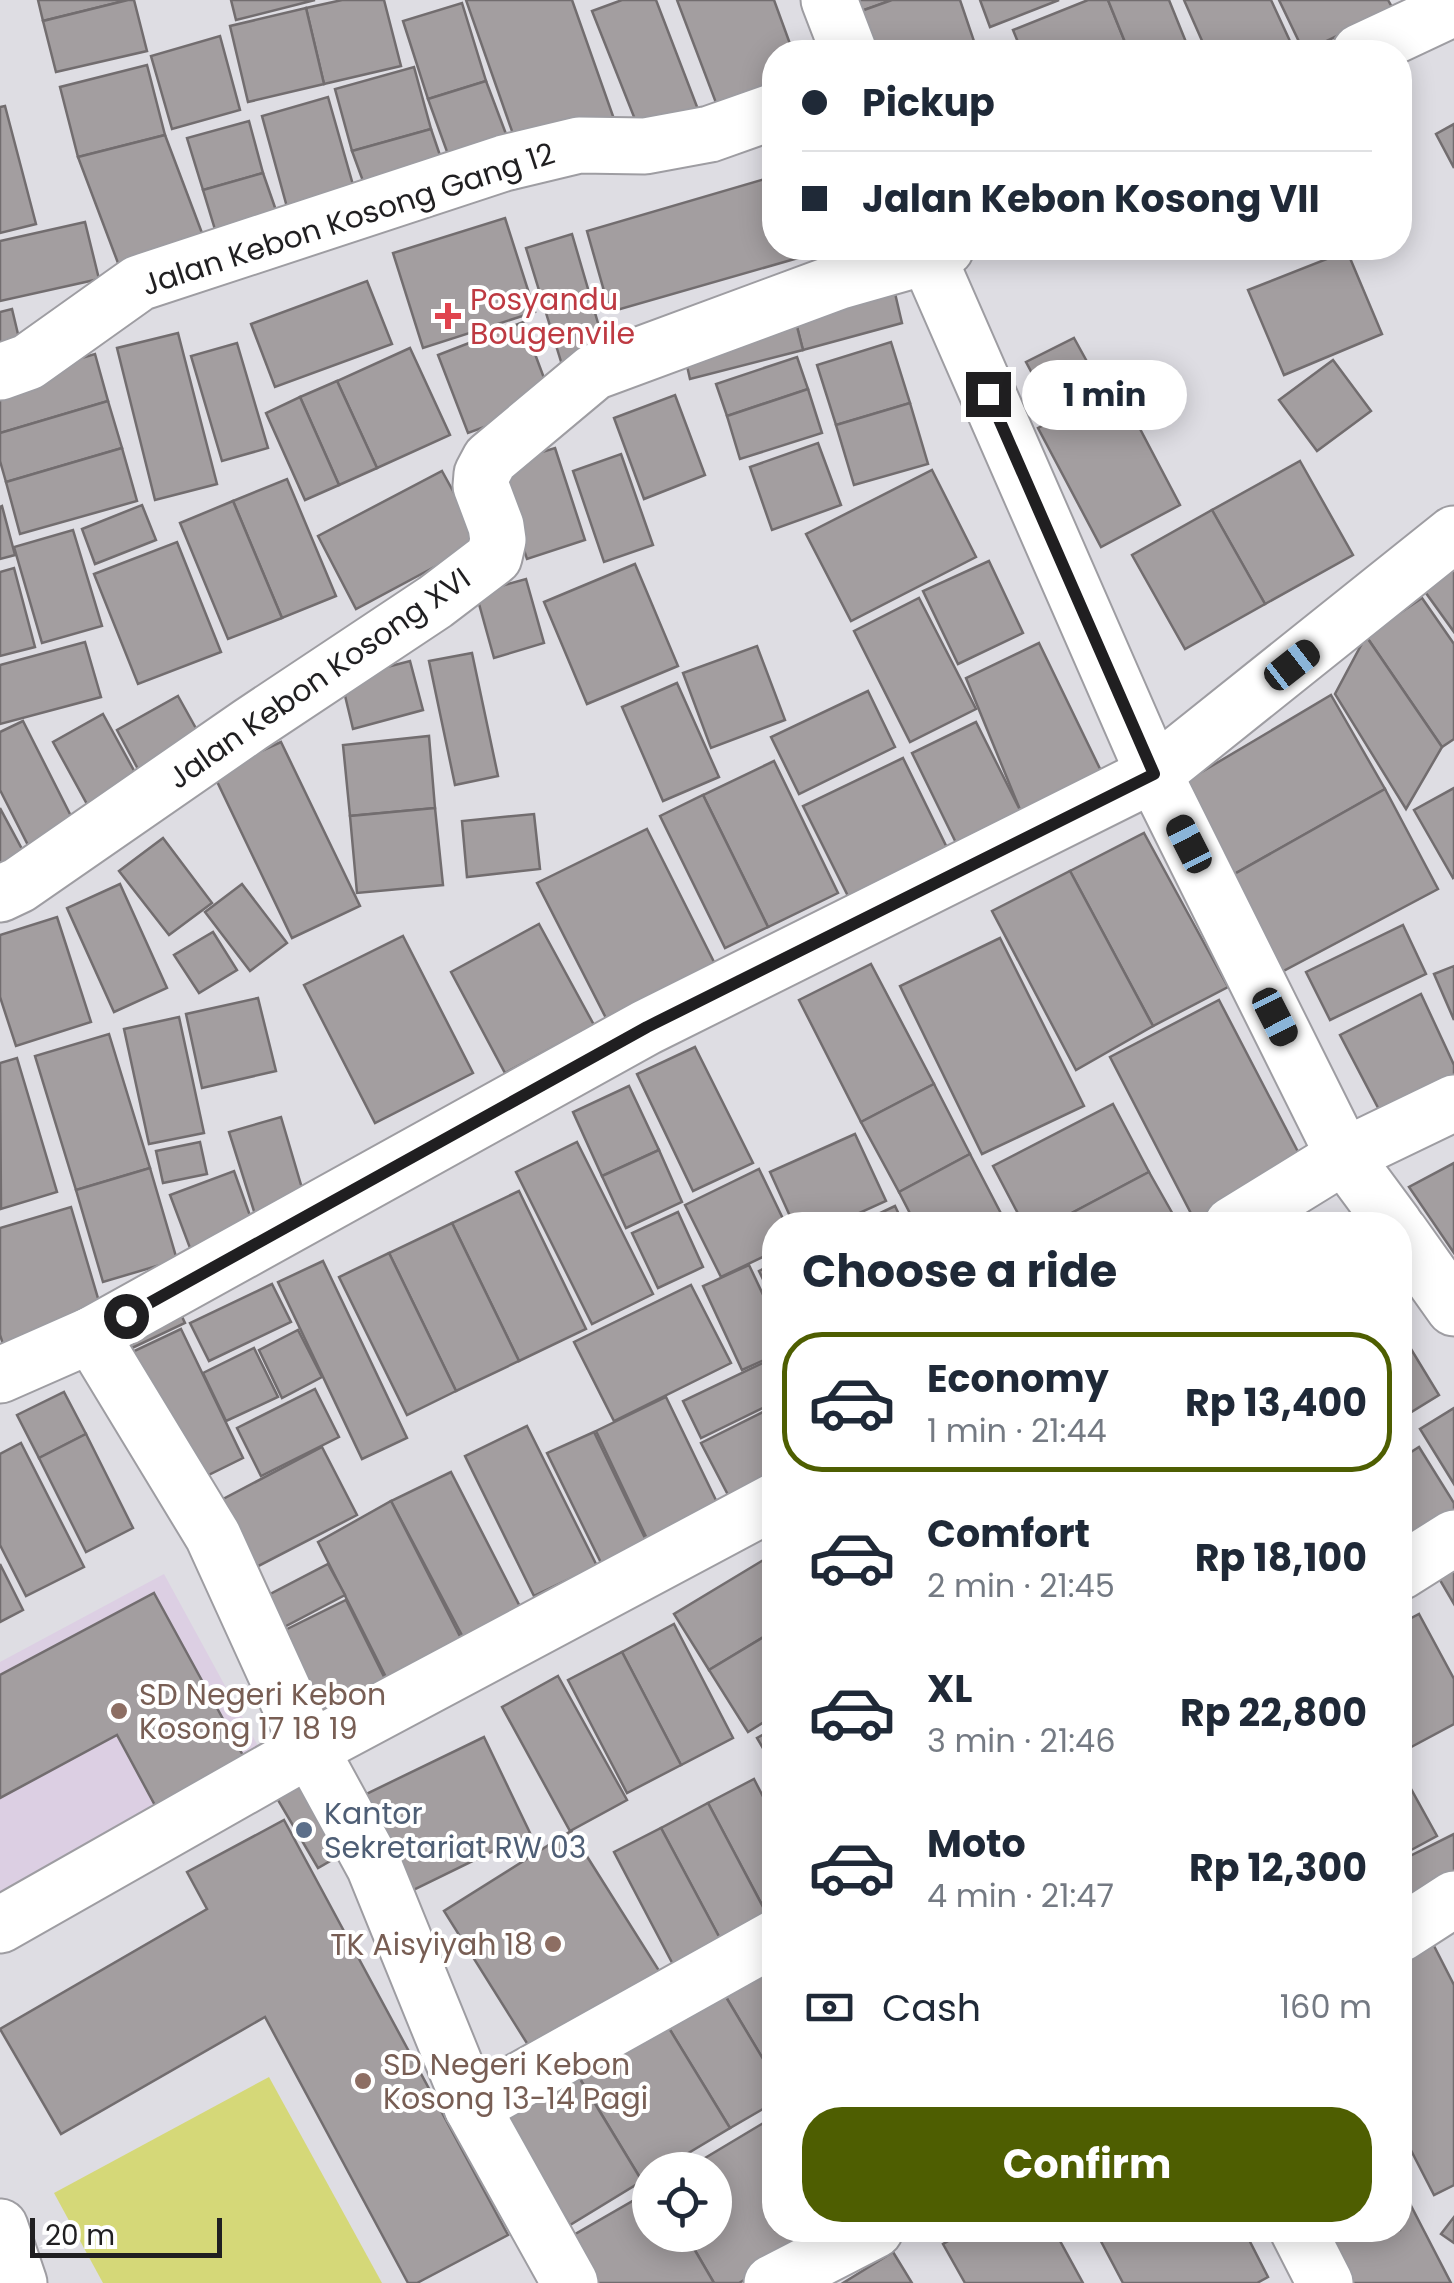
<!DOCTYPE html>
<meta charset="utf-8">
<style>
:root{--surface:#fff;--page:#f2f2f3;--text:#1f2937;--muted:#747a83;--line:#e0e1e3;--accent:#4e5e01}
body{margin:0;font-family:Poppins,sans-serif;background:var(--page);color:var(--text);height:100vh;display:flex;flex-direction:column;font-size:38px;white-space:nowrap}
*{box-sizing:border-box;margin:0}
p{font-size:32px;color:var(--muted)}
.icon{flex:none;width:55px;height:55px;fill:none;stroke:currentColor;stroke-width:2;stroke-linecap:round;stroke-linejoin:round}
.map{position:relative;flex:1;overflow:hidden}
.details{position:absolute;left:762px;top:1212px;width:650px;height:1030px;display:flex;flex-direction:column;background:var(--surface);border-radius:40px;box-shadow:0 5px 25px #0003}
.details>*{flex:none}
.banner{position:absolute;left:762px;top:40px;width:650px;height:220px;border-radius:40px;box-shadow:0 5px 25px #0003;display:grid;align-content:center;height:220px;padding:0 40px;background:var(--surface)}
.buttons{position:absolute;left:632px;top:2152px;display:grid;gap:20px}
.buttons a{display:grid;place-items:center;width:100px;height:100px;border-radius:50%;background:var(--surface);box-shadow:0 5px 25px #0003;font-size:50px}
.scale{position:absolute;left:30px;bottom:25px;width:192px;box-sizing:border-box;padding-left:10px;border:5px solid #201f21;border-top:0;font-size:28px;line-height:35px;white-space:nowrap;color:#201f21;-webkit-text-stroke:8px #fff;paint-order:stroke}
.end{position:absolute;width:45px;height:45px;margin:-22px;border:12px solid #201f21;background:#fff;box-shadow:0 0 0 5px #fff}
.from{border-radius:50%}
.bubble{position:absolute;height:70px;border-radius:35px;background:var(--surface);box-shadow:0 5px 25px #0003;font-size:32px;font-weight:700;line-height:70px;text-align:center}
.car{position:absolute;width:30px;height:60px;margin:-30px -15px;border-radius:12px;box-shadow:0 0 8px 2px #0007;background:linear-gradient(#222 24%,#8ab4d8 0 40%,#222 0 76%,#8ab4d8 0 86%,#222 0)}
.banner b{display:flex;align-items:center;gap:35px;height:95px;font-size:38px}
.banner b+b{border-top:2px solid var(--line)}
.banner i{width:25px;height:25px;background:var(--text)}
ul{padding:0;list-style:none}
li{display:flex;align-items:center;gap:30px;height:140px;margin:0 20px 15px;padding:0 20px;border:5px solid transparent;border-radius:40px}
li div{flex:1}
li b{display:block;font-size:38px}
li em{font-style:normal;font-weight:700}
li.current{border-color:var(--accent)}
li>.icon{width:90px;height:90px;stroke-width:1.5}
h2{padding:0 40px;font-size:45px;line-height:120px}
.pay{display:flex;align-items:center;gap:25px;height:110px;padding:0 40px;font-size:38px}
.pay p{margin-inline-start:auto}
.cta{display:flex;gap:20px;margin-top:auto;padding:20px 40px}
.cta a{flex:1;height:115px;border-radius:40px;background:var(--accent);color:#fff;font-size:40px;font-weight:700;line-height:115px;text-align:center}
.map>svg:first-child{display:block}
.education{fill:#dccfe3}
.green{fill:#d5d878}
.building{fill:#a39ea0;stroke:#726d6f;stroke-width:2.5}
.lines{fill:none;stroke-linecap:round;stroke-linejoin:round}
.minor-casing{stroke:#9e9da2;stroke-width:59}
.minor{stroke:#fff;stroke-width:55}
.route{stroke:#201f21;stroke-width:12}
.health-dot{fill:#e0444e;stroke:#fff;stroke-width:4}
.education-dot{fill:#8d6e63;stroke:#fff;stroke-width:4}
.service-dot{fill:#5c6f8a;stroke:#fff;stroke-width:4}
.labels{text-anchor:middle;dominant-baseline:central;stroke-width:8;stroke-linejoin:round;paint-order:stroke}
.street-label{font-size:30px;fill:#201f21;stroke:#fff}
.health-label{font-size:30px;fill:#be3a42;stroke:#fff;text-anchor:start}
.education-label{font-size:30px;fill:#785e54;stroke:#fff;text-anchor:start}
.service-label{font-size:30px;fill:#4e5e75;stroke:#fff;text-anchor:start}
</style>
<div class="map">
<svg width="1454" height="2283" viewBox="0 0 1454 2283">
<rect width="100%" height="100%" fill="#dedde3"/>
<path class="education" d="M164 1574 265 1759 0 1902V1662Z"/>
<path class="green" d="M269 2077 382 2283H103L54 2193Z"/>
<g class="building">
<path d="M38 0H128L43 21Z"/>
<path d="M128 0H134L147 51 56 72 43 21Z"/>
<path d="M231 0H315L236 20Z"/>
<path d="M342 0H384L401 66 324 84 306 8Z"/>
<path d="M466 0H572L614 119 519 151Z"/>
<path d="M622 0H656L699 112 640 132 592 11Z"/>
<path d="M677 0H774L793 52H775V96L721 116Z"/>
<path d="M845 0H892L850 15Z"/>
<path d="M892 0H960L977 50 969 52H862L850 15Z"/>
<path d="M980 0H1059L990 27Z"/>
<path d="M1088 0H1108L1129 52H1022L1013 30Z"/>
<path d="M1108 0H1169L1190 52H1129Z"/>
<path d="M1184 0H1271L1295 52H1207Z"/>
<path d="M1279 0H1388L1393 9 1304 52Z"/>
<path d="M462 3 486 81 428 99 403 21Z"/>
<path d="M306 8 324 84 248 102 230 26Z"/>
<path d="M220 36 240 110 172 129 151 56Z"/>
<path d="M147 65 165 135 78 157 60 87Z"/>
<path d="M414 67 431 129 352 151 335 89Z"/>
<path d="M486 81 509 142 450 160 428 99Z"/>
<path d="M328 97 357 199 290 218 262 116Z"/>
<path d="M5 106 36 224 0 233V107Z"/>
<path d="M249 121 263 173 203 190 187 138Z"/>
<path d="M1454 124V168L1436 134Z"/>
<path d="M431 129 445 170 367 192 352 151Z"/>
<path d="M165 135 205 241 118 263 78 157Z"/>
<path d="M263 173 279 219 217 236 203 190Z"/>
<path d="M775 176V248H833L610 312 587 231Z"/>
<path d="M505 218 535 312 423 348 393 253Z"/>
<path d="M85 222 99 279 0 301V241Z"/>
<path d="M572 234 607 354 563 368 526 248Z"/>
<path d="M1347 251 1382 334 1284 375 1248 290Z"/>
<path d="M367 281 392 344 275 387 251 324Z"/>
<path d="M894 289 902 323 803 350 794 315Z"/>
<path d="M12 309 23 355 0 361V312Z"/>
<path d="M794 315 803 350 690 379 682 344Z"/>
<path d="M523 322 553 402 468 433 438 355Z"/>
<path d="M178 333 217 484 155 500 117 348Z"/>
<path d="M1074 338 1096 378 1048 403 1026 362Z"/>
<path d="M891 342 910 403 836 425 817 365Z"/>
<path d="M237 343 268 448 222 461 191 356Z"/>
<path d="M410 348 450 435 377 468 337 381Z"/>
<path d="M95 354 108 401 0 433V382Z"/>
<path d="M797 357 808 389 727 416 716 384Z"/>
<path d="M1333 360 1371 411 1317 451 1279 400Z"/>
<path d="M337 381 377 468 339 485 300 397Z"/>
<path d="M1118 387 1180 505 1101 547 1038 428Z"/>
<path d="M808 389 822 433 740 459 727 416Z"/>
<path d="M675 395 705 475 644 499 614 418Z"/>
<path d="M300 397 339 485 305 500 266 413Z"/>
<path d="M108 401 122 448 6 482 0 461V433Z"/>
<path d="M910 403 928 464 854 485 836 425Z"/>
<path d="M818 443 841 505 772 530 750 467Z"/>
<path d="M122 448 137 501 20 534 6 482Z"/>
<path d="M555 448 585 540 527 559 496 466Z"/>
<path d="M621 454 653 545 604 562 573 471Z"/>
<path d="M1300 461 1353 555 1265 604 1212 510Z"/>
<path d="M932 470 976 557 851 621 806 534Z"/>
<path d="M442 471 481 542 356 609 318 536Z"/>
<path d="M287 479 336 596 282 618 233 501Z"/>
<path d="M233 501 282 618 228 639 180 523Z"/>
<path d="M142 505 156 540 95 564 82 529Z"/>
<path d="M2 506 15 555 0 559V507Z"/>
<path d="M1212 510 1265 604 1185 649 1132 555Z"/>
<path d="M73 530 102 626 42 643 14 547Z"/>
<path d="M177 542 221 652 138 684 94 574Z"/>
<path d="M1454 546V632L1413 575Z"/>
<path d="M989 561 1023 633 958 664 923 591Z"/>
<path d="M635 564 678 666 587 704 544 602Z"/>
<path d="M14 568 35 647 0 656V572Z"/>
<path d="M526 579 544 643 494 658 476 593Z"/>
<path d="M919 598 976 709 910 742 854 631Z"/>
<path d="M1422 598 1454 644V739L1442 747 1366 636Z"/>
<path d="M1366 636 1442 747 1406 809 1335 694Z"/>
<path d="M85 642 101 697 0 724V665Z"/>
<path d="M1039 643 1103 775 1021 812 966 678Z"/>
<path d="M757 646 785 720 711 748 683 673Z"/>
<path d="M472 653 498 776 455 785 429 661Z"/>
<path d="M410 661 423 710 353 729 341 679Z"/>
<path d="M677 683 719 777 663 801 622 707Z"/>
<path d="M868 691 895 747 799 794 771 737Z"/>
<path d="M1331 695 1385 789 1222 881 1183 783Z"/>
<path d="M178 696 208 750 146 784 117 730Z"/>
<path d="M103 714 143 787 93 815 53 742Z"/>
<path d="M23 721 77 828 31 851 0 790V732Z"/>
<path d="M976 722 1021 812 961 853 912 753Z"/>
<path d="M429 736 435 808 350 816 343 745Z"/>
<path d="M281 742 360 906 292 938 213 773Z"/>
<path d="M903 758 955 864 856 912 803 806Z"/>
<path d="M774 761 838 893 768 927 703 795Z"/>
<path d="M1454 788V877L1453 878 1414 810Z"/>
<path d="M1385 789 1438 889 1272 977 1222 881Z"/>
<path d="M703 795 768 927 725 948 660 816Z"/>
<path d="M0 808 30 864 0 879Z"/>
<path d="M435 808 443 885 357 893 350 816Z"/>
<path d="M534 814 540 869 467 877 462 821Z"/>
<path d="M647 829 717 968 608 1022 537 883Z"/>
<path d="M1144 833 1228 987 1153 1026 1070 871Z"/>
<path d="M163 838 212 903 169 935 119 871Z"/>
<path d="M1070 871 1153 1026 1076 1070 992 911Z"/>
<path d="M120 884 167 988 114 1012 67 908Z"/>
<path d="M242 884 287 943 250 971 205 912Z"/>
<path d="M57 917 91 1022 16 1046 0 997V935Z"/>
<path d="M539 924 594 1025 505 1073 451 972Z"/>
<path d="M1403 925 1426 974 1330 1020 1306 972Z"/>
<path d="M213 932 237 970 199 993 174 955Z"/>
<path d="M403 936 473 1073 375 1123 304 985Z"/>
<path d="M1000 938 1084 1106 982 1154 900 986Z"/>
<path d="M871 964 934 1084 861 1122 799 1000Z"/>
<path d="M1454 966V1020L1434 974Z"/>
<path d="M1421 994 1454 1065V1087L1385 1121 1340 1035Z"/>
<path d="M258 998 276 1071 202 1088 186 1014Z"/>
<path d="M1219 1000 1309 1173 1210 1225H1197L1110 1057Z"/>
<path d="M179 1017 204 1133 149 1144 124 1029Z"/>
<path d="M109 1034 150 1168 76 1190 35 1056Z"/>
<path d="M695 1047 753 1163 693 1191 637 1074Z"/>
<path d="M17 1058 57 1192 1 1209 0 1063Z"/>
<path d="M934 1084 970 1154 899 1192 861 1122Z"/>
<path d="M629 1086 659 1150 602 1176 573 1112Z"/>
<path d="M1113 1104 1149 1172 1049 1225H1024L993 1166Z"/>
<path d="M281 1117 309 1212 259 1227 229 1132Z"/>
<path d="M855 1134 886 1201 833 1225H794L770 1172Z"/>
<path d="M200 1142 207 1174 163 1183 156 1151Z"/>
<path d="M577 1142 653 1294 592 1324 516 1172Z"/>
<path d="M659 1150 682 1202 626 1228 602 1176Z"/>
<path d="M970 1154 1007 1225H916L899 1192Z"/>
<path d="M1454 1163V1253L1409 1187Z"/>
<path d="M150 1168 177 1260 103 1282 76 1190Z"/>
<path d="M759 1169 786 1225H775V1251L721 1277 685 1205Z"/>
<path d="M234 1171 253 1224 190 1248 170 1195Z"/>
<path d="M1149 1172 1179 1225H1049Z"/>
<path d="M519 1191 586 1329 519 1361 452 1223Z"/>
<path d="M895 1206 904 1225H855Z"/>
<path d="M71 1207 105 1322 5 1350 0 1335V1228Z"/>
<path d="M678 1212 703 1267 658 1288 632 1233Z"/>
<path d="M452 1223 519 1361 456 1391 389 1253Z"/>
<path d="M389 1253 456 1391 407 1415 339 1277Z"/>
<path d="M323 1261 407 1438 362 1459 278 1282Z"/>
<path d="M775 1263V1304L759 1271Z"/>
<path d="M749 1265 775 1320V1355L742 1370 703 1286Z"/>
<path d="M272 1284 291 1322 209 1361 190 1323Z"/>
<path d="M691 1285 731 1363 614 1421 574 1342Z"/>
<path d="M173 1298 185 1323 113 1357Z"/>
<path d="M181 1329 243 1458 186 1486 113 1361Z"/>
<path d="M298 1330 322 1377 282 1398 259 1350Z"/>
<path d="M1400 1331 1439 1395 1400 1419Z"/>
<path d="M254 1348 278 1397 226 1421 203 1373Z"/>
<path d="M775 1357V1402L701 1438 683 1401Z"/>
<path d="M315 1389 339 1437 261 1476 237 1428Z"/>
<path d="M64 1392 86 1434 39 1458 17 1415Z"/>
<path d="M666 1397 727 1523 658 1562 596 1431Z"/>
<path d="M775 1406V1495L738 1514 701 1443Z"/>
<path d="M1454 1408V1484L1420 1429Z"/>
<path d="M527 1426 597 1566 534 1596 465 1456Z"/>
<path d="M594 1432 656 1561 611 1583 547 1453Z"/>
<path d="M86 1434 133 1528 86 1552 39 1458Z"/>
<path d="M21 1443 84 1567 26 1596 0 1545V1454Z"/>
<path d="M322 1447 357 1515 241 1575 206 1508Z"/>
<path d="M1419 1447 1454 1503V1532L1400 1564V1459Z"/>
<path d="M451 1472 531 1628 474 1658 391 1501Z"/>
<path d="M391 1501 471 1658 396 1697 318 1542Z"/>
<path d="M1454 1543V1604L1427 1558Z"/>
<path d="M775 1553V1630L709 1670 674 1614Z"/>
<path d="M0 1564 23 1610 0 1622Z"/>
<path d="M328 1564 345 1595 267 1636 251 1604Z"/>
<path d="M154 1593 246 1761 157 1809 117 1735 0 1798V1675Z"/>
<path d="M346 1600 396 1701 318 1738 269 1638Z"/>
<path d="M1419 1614 1454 1679V1724L1400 1753V1624Z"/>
<path d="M674 1624 733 1738 681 1765 622 1652Z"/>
<path d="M775 1630V1715L748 1732 709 1670Z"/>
<path d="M622 1652 681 1765 627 1793 568 1680Z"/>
<path d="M558 1676 627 1800 570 1831 502 1707Z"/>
<path d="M775 1728V1769L757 1738Z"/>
<path d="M484 1737 530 1833 409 1892 362 1796Z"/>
<path d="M308 1760 358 1845 318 1868 268 1783Z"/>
<path d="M1400 1769 1437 1836 1400 1856Z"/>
<path d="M754 1779 775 1820V1920L771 1922 708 1803Z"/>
<path d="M708 1803 771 1922 724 1946 661 1828Z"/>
<path d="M284 1820 508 2235 417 2283H408L265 2017 61 2134 0 2029 207 1909 187 1872Z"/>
<path d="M661 1828 724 1946 677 1972 614 1852Z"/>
<path d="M571 1831 663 1977 535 2056 444 1911Z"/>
<path d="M1454 1834V1886L1400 1917V1861Z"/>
<path d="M1432 1942 1454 1985V2185L1434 2195 1400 2129V1958Z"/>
<path d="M775 1954V2079L720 1987Z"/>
<path d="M720 1987 775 2079V2102L730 2128 664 2020Z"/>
<path d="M664 2020 730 2128 660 2170H650V2176L642 2181 577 2074Z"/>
<path d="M577 2074 642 2181 570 2225 505 2117Z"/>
<path d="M775 2116V2230H829L739 2283H714L686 2235H715V2170H685Z"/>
<path d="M650 2191V2235H686L714 2283H581L558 2244Z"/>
<path d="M1407 2198 1451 2283H1338L1318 2244 1345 2230H1400V2202Z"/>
<path d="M1454 2217V2243L1441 2234Z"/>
<path d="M968 2230H1054L1083 2283H965L943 2244Z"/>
<path d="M1095 2230H1244L1268 2277 1257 2283H1123Z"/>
<path d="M893 2252 912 2283H843Z"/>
</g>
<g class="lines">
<defs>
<g id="minor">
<path d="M829 0 849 52"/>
<path d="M1360 52 1454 8"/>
<path d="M924 248 1154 774 1344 1156 1395 1225"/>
<path d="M0 372 28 362 139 283 504 163 579 145 645 146 710 134 775 111"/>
<path d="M0 894 19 885 250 725 435 602 494 557 498 540 496 526 481 486 482 474 490 459 594 372 840 281 928 256 946 248"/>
<path d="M1232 1225 1344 1156 1454 1103"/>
<path d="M1400 1232 1454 1308"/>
<path d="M91 1335 213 1536 310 1749 374 1866 472 2107 570 2283"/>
<path d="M0 1375 91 1335 647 1027 1154 774 1454 534"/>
<path d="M1400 1572 1454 1538"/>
<path d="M0 1925 310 1749 775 1501"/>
<path d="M1400 1934 1454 1899"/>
<path d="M472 2107 775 1938"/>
<path d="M0 2227 19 2283"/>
<path d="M1298 2230 1325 2283"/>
<path d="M772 2283 875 2230"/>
</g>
</defs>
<use href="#minor" class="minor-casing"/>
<use href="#minor" class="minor"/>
</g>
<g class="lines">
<path class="route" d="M126 1316 647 1027 1154 774 988 394"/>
</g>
<path class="health-dot" d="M443 301h10v10h10v10h-10v10h-10v-10h-10v-10h10z"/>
<g class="education-dot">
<circle cx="119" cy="1711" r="10"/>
<circle cx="553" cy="1944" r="10"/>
<circle cx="363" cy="2081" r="10"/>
</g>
<circle class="service-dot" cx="304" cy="1830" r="10"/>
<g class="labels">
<g class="street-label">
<text transform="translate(348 219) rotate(-18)">Jalan Kebon Kosong Gang 12</text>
<text transform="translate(319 678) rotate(-35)">Jalan Kebon Kosong XVI</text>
</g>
<g class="health-label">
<text x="470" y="299">Posyandu<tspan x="470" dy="34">Bougenvile</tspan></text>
</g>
<g class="education-label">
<text x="139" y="1694">SD Negeri Kebon<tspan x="139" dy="34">Kosong 17 18 19</tspan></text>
<text x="533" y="1944" text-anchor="end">TK Aisyiyah 18</text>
<text x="383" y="2064">SD Negeri Kebon<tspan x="383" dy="34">Kosong 13-14 Pagi</tspan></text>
</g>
<g class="service-label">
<text x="324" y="1813">Kantor<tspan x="324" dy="34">Sekretariat RW 03</tspan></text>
</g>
</g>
</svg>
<div class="buttons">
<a><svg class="icon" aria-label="locate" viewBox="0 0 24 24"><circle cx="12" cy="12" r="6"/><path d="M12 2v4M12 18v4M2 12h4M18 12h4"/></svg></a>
</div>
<div class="scale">20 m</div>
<i class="end from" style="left:126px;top:1316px"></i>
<i class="end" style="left:988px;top:394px"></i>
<div class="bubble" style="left:1022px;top:360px;width:165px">1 min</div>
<i class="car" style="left:1292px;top:665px;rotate:52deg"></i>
<i class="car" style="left:1189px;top:844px;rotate:333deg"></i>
<i class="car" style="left:1275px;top:1017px;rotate:153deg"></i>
<div class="banner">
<b><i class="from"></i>Pickup</b>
<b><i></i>Jalan Kebon Kosong VII</b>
</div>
<section class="details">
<h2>Choose a ride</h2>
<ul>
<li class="current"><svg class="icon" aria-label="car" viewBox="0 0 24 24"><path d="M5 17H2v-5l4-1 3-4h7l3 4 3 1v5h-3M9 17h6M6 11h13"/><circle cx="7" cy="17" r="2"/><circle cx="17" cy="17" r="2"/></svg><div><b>Economy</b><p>1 min · 21:44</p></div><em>Rp 13,400</em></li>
<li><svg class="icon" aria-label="car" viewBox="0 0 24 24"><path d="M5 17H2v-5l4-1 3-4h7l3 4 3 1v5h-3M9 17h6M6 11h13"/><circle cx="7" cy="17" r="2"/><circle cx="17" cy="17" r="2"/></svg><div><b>Comfort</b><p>2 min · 21:45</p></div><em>Rp 18,100</em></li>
<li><svg class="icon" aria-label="car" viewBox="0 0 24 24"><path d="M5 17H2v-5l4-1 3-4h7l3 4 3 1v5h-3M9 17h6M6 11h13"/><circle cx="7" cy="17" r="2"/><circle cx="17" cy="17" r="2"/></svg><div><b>XL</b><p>3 min · 21:46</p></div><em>Rp 22,800</em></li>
<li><svg class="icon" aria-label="car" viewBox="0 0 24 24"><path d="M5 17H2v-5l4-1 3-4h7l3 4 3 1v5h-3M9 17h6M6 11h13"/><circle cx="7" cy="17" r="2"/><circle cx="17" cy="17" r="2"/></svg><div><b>Moto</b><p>4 min · 21:47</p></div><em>Rp 12,300</em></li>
</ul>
<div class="pay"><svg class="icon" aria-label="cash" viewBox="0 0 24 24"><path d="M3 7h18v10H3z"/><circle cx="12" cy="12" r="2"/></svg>Cash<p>160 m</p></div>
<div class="cta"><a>Confirm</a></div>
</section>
</div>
